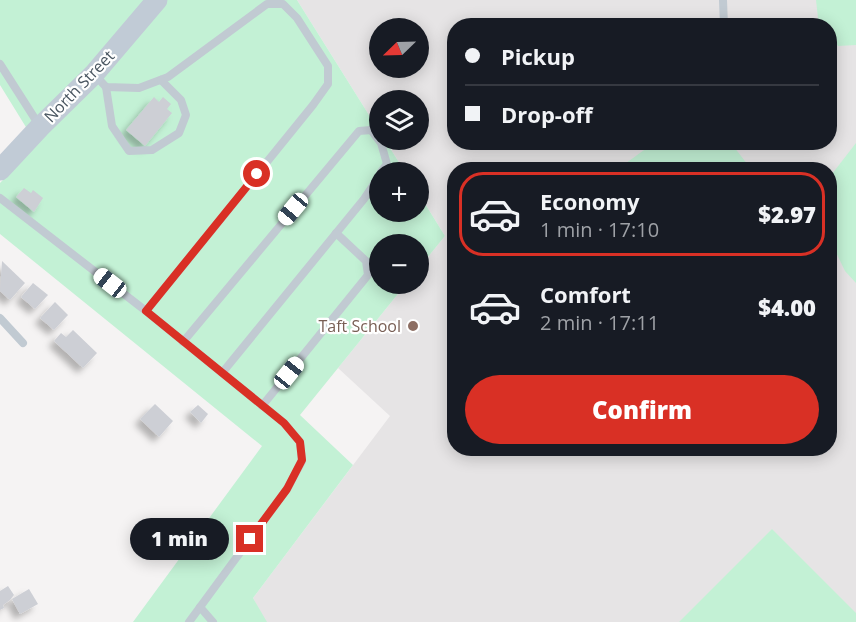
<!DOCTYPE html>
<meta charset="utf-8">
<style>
:root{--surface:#171b24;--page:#242831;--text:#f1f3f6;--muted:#9ea1a6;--line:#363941;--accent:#d93025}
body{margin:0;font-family:"Open Sans",sans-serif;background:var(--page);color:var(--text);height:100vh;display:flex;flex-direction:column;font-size:22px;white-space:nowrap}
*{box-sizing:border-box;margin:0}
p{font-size:20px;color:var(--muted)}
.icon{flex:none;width:33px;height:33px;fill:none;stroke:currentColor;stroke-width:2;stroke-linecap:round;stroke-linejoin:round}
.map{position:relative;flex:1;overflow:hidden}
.side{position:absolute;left:447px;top:162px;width:390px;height:294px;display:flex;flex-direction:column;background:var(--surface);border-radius:24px;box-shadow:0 3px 15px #0003}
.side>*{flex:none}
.hud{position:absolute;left:447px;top:18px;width:390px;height:132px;border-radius:24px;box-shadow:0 3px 15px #0003;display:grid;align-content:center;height:132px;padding:0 18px;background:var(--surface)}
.needle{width:39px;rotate:247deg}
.tools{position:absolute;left:369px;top:18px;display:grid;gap:12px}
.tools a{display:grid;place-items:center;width:60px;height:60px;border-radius:50%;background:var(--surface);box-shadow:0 3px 15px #0003;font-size:30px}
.end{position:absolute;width:27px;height:27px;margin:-14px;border:8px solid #d93025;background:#fff;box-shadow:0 0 0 3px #fff}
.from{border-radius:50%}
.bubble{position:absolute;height:42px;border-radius:21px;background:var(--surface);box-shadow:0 3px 15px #0003;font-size:20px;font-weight:800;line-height:42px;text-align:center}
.car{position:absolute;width:18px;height:36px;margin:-18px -9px;border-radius:8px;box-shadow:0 0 4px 2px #0007;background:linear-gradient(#fff 24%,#345 0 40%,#fff 0 76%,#345 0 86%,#fff 0)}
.hud b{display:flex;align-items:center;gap:21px;height:57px;font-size:22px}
.hud b+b{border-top:2px solid var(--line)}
.hud i{width:15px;height:15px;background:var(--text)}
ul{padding:10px 0 0;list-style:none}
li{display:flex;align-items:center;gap:18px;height:84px;margin:0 12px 9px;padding:0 6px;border:3px solid transparent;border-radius:24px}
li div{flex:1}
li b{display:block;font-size:22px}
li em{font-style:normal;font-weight:800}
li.current{border-color:var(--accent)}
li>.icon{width:54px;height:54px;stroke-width:1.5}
.action{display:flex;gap:12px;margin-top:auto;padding:12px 18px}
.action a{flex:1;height:69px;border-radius:36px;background:var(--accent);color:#fff;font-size:24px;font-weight:800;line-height:69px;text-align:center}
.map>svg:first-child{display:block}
.education{fill:#e6e4e5;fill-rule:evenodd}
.green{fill:#c3f1d5}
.building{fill:#cdcfd5;filter:url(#shadow)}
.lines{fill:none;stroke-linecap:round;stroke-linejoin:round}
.lane{stroke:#c1cad2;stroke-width:8}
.secondary{stroke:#c1cbd6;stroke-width:21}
.route{stroke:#d93025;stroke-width:8}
.education-dot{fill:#8d6e63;stroke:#fff;stroke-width:2}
.labels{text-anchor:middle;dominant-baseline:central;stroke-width:4.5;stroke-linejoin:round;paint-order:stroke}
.street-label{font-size:16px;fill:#4a5661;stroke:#fff}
.education-label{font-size:16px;fill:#785e54;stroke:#fff;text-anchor:end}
</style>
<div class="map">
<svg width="856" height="622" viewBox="0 0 856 622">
<defs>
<filter id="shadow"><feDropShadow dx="-5.5" dy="5.5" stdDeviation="3" flood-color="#0004"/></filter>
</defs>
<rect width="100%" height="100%" fill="#f5f3f3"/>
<path class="education" d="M297 0H856V622H265L253 598 390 416 338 368 406 284H418L419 268 445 236 419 194 418 172H405L385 140H418V100H380L379 131ZM454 26H830V142H454ZM380 28H418V68H380ZM454 170H830V448H454Z"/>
<g class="green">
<path d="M0 0H297L379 131 380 140H385L405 172H380V212H418L419 194 445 236 419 268 418 244H380V284H406L300 415 353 465 253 598 267 622H133L262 446 0 234V183L37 145 0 85Z"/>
<path d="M816 0H856V45L838 46 830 34V26L823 25 818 18Z"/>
<path d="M655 142 731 143 751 169H618Z"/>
<path d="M856 143V283L845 271 830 240V186L832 174Z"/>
<path d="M772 529 856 613V622H679Z"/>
</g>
<g class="building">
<path d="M154 97 159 102 163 97 171 104 167 109 172 113 145 146 126 130Z"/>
<path d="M24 188 31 193 33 190 43 198 34 212 16 197Z"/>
<path d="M2 261 25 283 10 300 0 291Z"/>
<path d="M33 283 48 295 35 309 21 297Z"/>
<path d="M55 302 68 315 54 330 40 318Z"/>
<path d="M73 330 97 353 83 368 54 341 61 333 66 337Z"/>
<path d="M155 404 173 421 159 437 140 419Z"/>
<path d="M198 405 208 414 201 423 190 412Z"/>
<path d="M8 586 14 595 10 600 3 605 4 608 0 610V591Z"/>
<path d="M29 589 38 604 20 614 12 599Z"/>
</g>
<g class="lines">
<g class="lane">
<path d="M723 0 724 26"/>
<path d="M0 64 39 125"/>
<path d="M95 75 106 87 139 88 168 77 267 4H283L297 18 328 66V84L313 105 146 311"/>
<path d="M106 87 112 126 129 151 152 150 179 133 186 115 181 100 161 80"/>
<path d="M0 198 146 311 284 423 300 442 302 461 287 489 189 622"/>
<path d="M0 318 23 343"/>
<path d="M183 342 359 131 371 130 381 143 387 164 381 172"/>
<path d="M222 373 364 199 380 175"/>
<path d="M262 406 368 275 366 261 336 233"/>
<path d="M200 607 213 622"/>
</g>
<path class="secondary" d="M0 170 40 127 94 74 157 0"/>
</g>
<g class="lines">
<path class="route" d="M250 539 287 489 302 460 300 442 284 423 146 311 257 174"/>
</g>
<circle class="education-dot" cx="413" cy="326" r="6"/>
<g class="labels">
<g class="street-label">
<text transform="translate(79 86) rotate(-46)">North Street</text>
</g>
<g class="education-label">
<text x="401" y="326">Taft School</text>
</g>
</g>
</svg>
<div class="tools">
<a><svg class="needle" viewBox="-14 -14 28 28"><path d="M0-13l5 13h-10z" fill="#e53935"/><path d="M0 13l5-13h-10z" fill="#9ea1a6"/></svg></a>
<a><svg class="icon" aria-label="layers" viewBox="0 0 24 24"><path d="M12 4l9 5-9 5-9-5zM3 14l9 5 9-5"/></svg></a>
<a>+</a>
<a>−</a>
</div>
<i class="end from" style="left:257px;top:174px"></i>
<i class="end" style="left:250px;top:539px"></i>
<div class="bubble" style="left:130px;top:518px;width:99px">1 min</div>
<i class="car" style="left:293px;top:209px;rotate:220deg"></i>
<i class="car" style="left:110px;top:283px;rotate:308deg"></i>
<i class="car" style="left:289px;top:373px;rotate:39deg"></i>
<div class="hud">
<b><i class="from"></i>Pickup</b>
<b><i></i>Drop-off</b>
</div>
<section class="side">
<ul>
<li class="current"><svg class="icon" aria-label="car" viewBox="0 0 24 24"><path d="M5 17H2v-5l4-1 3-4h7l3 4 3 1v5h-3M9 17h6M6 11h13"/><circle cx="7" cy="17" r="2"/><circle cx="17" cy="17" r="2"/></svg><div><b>Economy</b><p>1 min · 17:10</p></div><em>$2.97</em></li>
<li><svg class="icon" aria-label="car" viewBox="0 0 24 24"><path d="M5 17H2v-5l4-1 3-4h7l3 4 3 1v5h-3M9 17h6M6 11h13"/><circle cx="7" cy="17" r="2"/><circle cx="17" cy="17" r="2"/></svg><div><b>Comfort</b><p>2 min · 17:11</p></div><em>$4.00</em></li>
</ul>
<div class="action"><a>Confirm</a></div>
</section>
</div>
